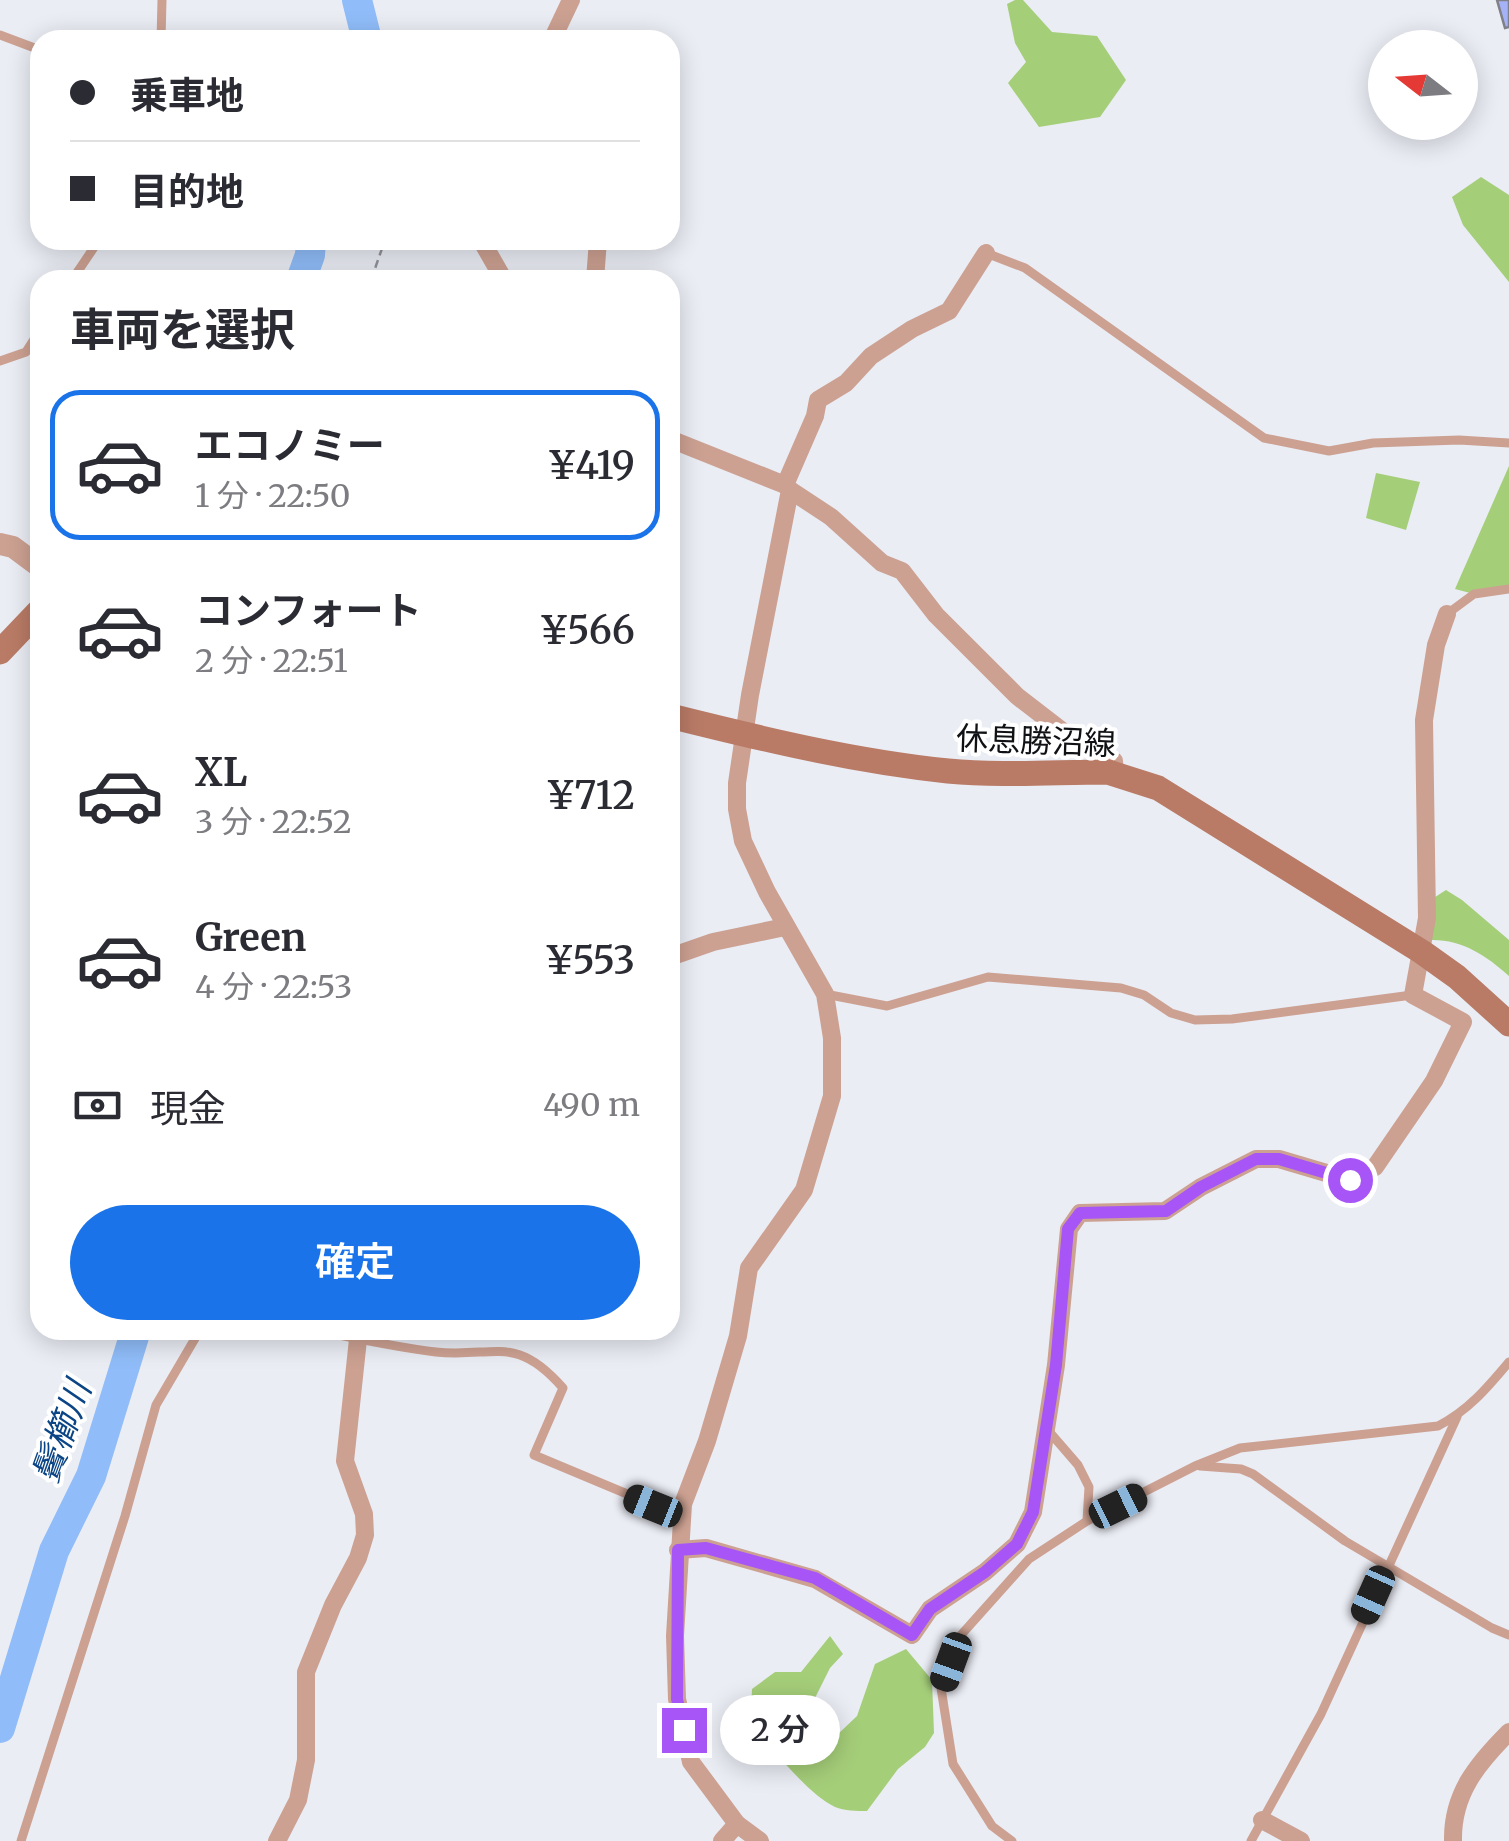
<!DOCTYPE html>
<html lang="ja">
<meta charset="utf-8">
<style>
:root{--surface:#fff;--page:#f7f7f7;--text:#2b2b33;--muted:#7c7c81;--line:#e1e1e2;--accent:#1a73e8}
body{margin:0;font-family:Merriweather,"Noto Sans JP",serif;background:var(--page);color:var(--text);height:100vh;display:flex;flex-direction:column;font-size:38px;white-space:nowrap}
*{box-sizing:border-box;margin:0}
p{font-size:32px;color:var(--muted)}
.icon{flex:none;width:55px;height:55px;fill:none;stroke:currentColor;stroke-width:2;stroke-linecap:round;stroke-linejoin:round}
.map{position:relative;flex:1;overflow:hidden}
.panel{position:absolute;left:30px;top:270px;width:650px;height:1070px;display:flex;flex-direction:column;background:var(--surface);border-radius:30px;box-shadow:0 5px 25px #0003}
.panel>*{flex:none}
.guide{position:absolute;left:30px;top:30px;width:650px;height:220px;border-radius:30px;box-shadow:0 5px 25px #0003;display:grid;align-content:center;height:220px;padding:0 40px;background:var(--surface)}
.needle{width:65px;rotate:287deg}
.buttons{position:absolute;left:1368px;top:30px;display:grid;gap:20px}
.buttons a{display:grid;place-items:center;width:110px;height:110px;border-radius:50%;background:var(--surface);box-shadow:0 5px 25px #0003;font-size:50px}
.end{position:absolute;width:45px;height:45px;margin:-22px;border:12px solid #a855f7;background:#fff;box-shadow:0 0 0 5px #fff}
.from{border-radius:50%}
.bubble{position:absolute;height:70px;border-radius:35px;background:var(--surface);box-shadow:0 5px 25px #0003;font-size:32px;font-weight:600;line-height:70px;text-align:center}
.car{position:absolute;width:30px;height:60px;margin:-30px -15px;border-radius:12px;box-shadow:0 0 8px 2px #0007;background:linear-gradient(#222 24%,#8ab4d8 0 40%,#222 0 76%,#8ab4d8 0 86%,#222 0)}
.guide b{display:flex;align-items:center;gap:35px;height:95px;font-size:38px}
.guide b+b{border-top:2px solid var(--line)}
.guide i{width:25px;height:25px;background:var(--text)}
ul{padding:0;list-style:none}
li{display:flex;align-items:center;gap:30px;height:150px;margin:0 20px 15px;padding:0 20px;border:5px solid transparent;border-radius:30px}
li div{flex:1}
li b{display:block;font-size:38px}
li em{font-style:normal;font-weight:600}
li.active{border-color:var(--accent)}
li>.icon{width:90px;height:90px;stroke-width:1.5}
h2{padding:0 40px;font-size:45px;line-height:120px}
.pay{display:flex;align-items:center;gap:25px;height:110px;padding:0 40px;font-size:38px}
.pay p{margin-inline-start:auto}
.primary-button{display:flex;gap:20px;margin-top:auto;padding:20px 40px}
.primary-button a{flex:1;height:115px;border-radius:60px;background:var(--accent);color:#fff;font-size:40px;font-weight:600;line-height:115px;text-align:center}
.map>svg:first-child{display:block}
.green{fill:#a5ce79}
.lines{fill:none;stroke-linecap:round;stroke-linejoin:round}
.river{stroke:#90bdf9;stroke-width:30}
.building{fill:#a6b2f7;stroke:#7f8088;stroke-width:2.5}
.path{stroke:#929399;stroke-width:2.5;stroke-dasharray:8 5;stroke-linecap:butt}
.service{stroke:#cca192;stroke-width:9}
.minor{stroke:#cca192;stroke-width:18}
.tertiary{stroke:#cca192;stroke-width:22}
.secondary{stroke:#b97b66;stroke-width:25}
.route{stroke:#a855f7;stroke-width:12}
.labels{text-anchor:middle;dominant-baseline:central;stroke-width:8;stroke-linejoin:round;paint-order:stroke}
.street-label{font-size:32px;fill:#101114;stroke:#fff}
.water-label{font-size:35px;font-style:italic;fill:#0b4586;stroke:#fff}
</style>
<div class="map">
<svg width="1509" height="1841" viewBox="0 0 1509 1841">
<rect width="100%" height="100%" fill="#ebedf5"/>
<g class="green">
<path d="M1015 0H1023L1052 32 1097 36 1126 80 1100 117 1039 127 1008 83 1026 62 1015 43 1007 4Z"/>
<path d="M1481 177 1509 195V282L1463 225 1452 197Z"/>
<path d="M1509 466V589L1474 594 1455 589Z"/>
<path d="M1376 473 1420 482 1406 530 1366 518Z"/>
<path d="M1446 890 1462 900 1509 940V976C1486 955 1461 939 1430 940L1432 899Z"/>
<path d="M830 1636 843 1654 830 1668 806 1716 837 1735 857 1716 875 1664 906 1649 932 1680 934 1733 925 1747 898 1769 867 1811C857 1811 844 1811 835 1807 806 1793 776 1750 750 1728L752 1689 775 1672H801Z"/>
</g>
<g class="lines">
<g class="river">
<path d="M357 0 367 40"/>
<path d="M301 280 310 255 311 240"/>
<path d="M0 1728 54 1551 91 1476 136 1330"/>
</g>
</g>
<path class="building" d="M1497 0H1509V27L1505 28Z"/>
<g class="lines">
<path class="path" d="M371 280 385 240"/>
<g class="service">
<path d="M0 35 40 50"/>
<path d="M161 40 162 0"/>
<path d="M986 253 1025 268 1264 438 1329 451 1373 443 1459 440 1509 443"/>
<path d="M72 280 99 240"/>
<path d="M0 361 26 352 40 330"/>
<path d="M1447 614 1474 594 1509 589"/>
<path d="M825 994 887 1006 988 977 1121 988 1144 995 1171 1013 1195 1020 1232 1019 1412 995"/>
<path d="M314 1330C354 1338 395 1347 436 1352 494 1358 515 1333 563 1388L534 1455 682 1517"/>
<path d="M1046 1428 1078 1465 1089 1487 1087 1521"/>
<path d="M1200 1466 1241 1469 1253 1474 1345 1541 1492 1628 1509 1635"/>
<path d="M21 1841 125 1516 156 1405 200 1330"/>
<path d="M1012 1841 992 1826 953 1764 941 1688 961 1635 1029 1559 1087 1521 1195 1466 1240 1448 1438 1426C1468 1411 1488 1387 1509 1362"/>
<path d="M1251 1841 1321 1714 1457 1417"/>
</g>
<g class="minor">
<path d="M552 40 571 0"/>
<path d="M481 240 504 280"/>
<path d="M595 280 598 240"/>
<path d="M670 439 785 485"/>
<path d="M790 490 831 517 882 563 902 571 936 615 1017 696 1074 740 1114 761 1115 773"/>
<path d="M670 957 713 942 785 927"/>
<path d="M678 1550 706 1548 815 1579 912 1635 930 1609 985 1572 1017 1544 1033 1512 1056 1365 1069 1229 1080 1213 1165 1211 1201 1187 1256 1159H1279L1350 1180 1375 1167 1434 1081 1463 1022 1413 995 1427 918 1424 720 1436 645 1447 614"/>
<path d="M1262 1820 1301 1841"/>
<path d="M277 1841 298 1800 306 1760V1672L333 1605 358 1558 365 1535 364 1514 345 1461 359 1330"/>
<path d="M722 1841 737 1824"/>
<path d="M760 1841 737 1824 691 1762 677 1699 675 1636 683 1504 707 1441 738 1336 749 1268 804 1190 832 1096V1038L825 994 767 892 743 841 737 809V783L750 695 790 490 785 485 815 416 818 400 846 383 871 356 912 329 949 311 986 253"/>
<path d="M1453 1841C1452 1794 1477 1764 1509 1732"/>
</g>
<path class="tertiary" d="M0 544 13 547 40 567"/>
<g class="secondary">
<path d="M0 652 40 610"/>
<path d="M670 716C762 739 853 761 948 771 1000 776 1055 772 1108 772L1158 788 1422 952 1457 977 1509 1024"/>
</g>
</g>
<g class="lines">
<path class="route" d="M684 1730 677 1699 678 1550 706 1548 815 1578 912 1635 930 1609 985 1572 1017 1544 1033 1512 1056 1365 1068 1229 1080 1213 1166 1211 1201 1187 1256 1159H1279L1350 1180"/>
</g>
<g class="labels">
<g class="street-label">
<text transform="translate(1036 741) rotate(2)">休息勝沼線</text>
</g>
<g class="water-label">
<text transform="translate(62 1432) rotate(-70)">鬢櫛川</text>
</g>
</g>
</svg>
<div class="buttons">
<a><svg class="needle" viewBox="-14 -14 28 28"><path d="M0-13l5 13h-10z" fill="#e53935"/><path d="M0 13l5-13h-10z" fill="#7c7c81"/></svg></a>
</div>
<i class="end from" style="left:1350px;top:1180px"></i>
<i class="end" style="left:684px;top:1730px"></i>
<div class="bubble" style="left:720px;top:1695px;width:120px">2 分</div>
<i class="car" style="left:653px;top:1506px;rotate:292deg"></i>
<i class="car" style="left:1118px;top:1506px;rotate:64deg"></i>
<i class="car" style="left:1373px;top:1595px;rotate:204deg"></i>
<i class="car" style="left:951px;top:1662px;rotate:200deg"></i>
<div class="guide">
<b><i class="from"></i>乗車地</b>
<b><i></i>目的地</b>
</div>
<section class="panel">
<h2>車両を選択</h2>
<ul>
<li class="active"><svg class="icon" aria-label="car" viewBox="0 0 24 24"><path d="M5 17H2v-5l4-1 3-4h7l3 4 3 1v5h-3M9 17h6M6 11h13"/><circle cx="7" cy="17" r="2"/><circle cx="17" cy="17" r="2"/></svg><div><b>エコノミー</b><p>1 分 · 22:50</p></div><em>¥419</em></li>
<li><svg class="icon" aria-label="car" viewBox="0 0 24 24"><path d="M5 17H2v-5l4-1 3-4h7l3 4 3 1v5h-3M9 17h6M6 11h13"/><circle cx="7" cy="17" r="2"/><circle cx="17" cy="17" r="2"/></svg><div><b>コンフォート</b><p>2 分 · 22:51</p></div><em>¥566</em></li>
<li><svg class="icon" aria-label="car" viewBox="0 0 24 24"><path d="M5 17H2v-5l4-1 3-4h7l3 4 3 1v5h-3M9 17h6M6 11h13"/><circle cx="7" cy="17" r="2"/><circle cx="17" cy="17" r="2"/></svg><div><b>XL</b><p>3 分 · 22:52</p></div><em>¥712</em></li>
<li><svg class="icon" aria-label="car" viewBox="0 0 24 24"><path d="M5 17H2v-5l4-1 3-4h7l3 4 3 1v5h-3M9 17h6M6 11h13"/><circle cx="7" cy="17" r="2"/><circle cx="17" cy="17" r="2"/></svg><div><b>Green</b><p>4 分 · 22:53</p></div><em>¥553</em></li>
</ul>
<div class="pay"><svg class="icon" aria-label="cash" viewBox="0 0 24 24"><path d="M3 7h18v10H3z"/><circle cx="12" cy="12" r="2"/></svg>現金<p>490 m</p></div>
<div class="primary-button"><a>確定</a></div>
</section>
</div>
